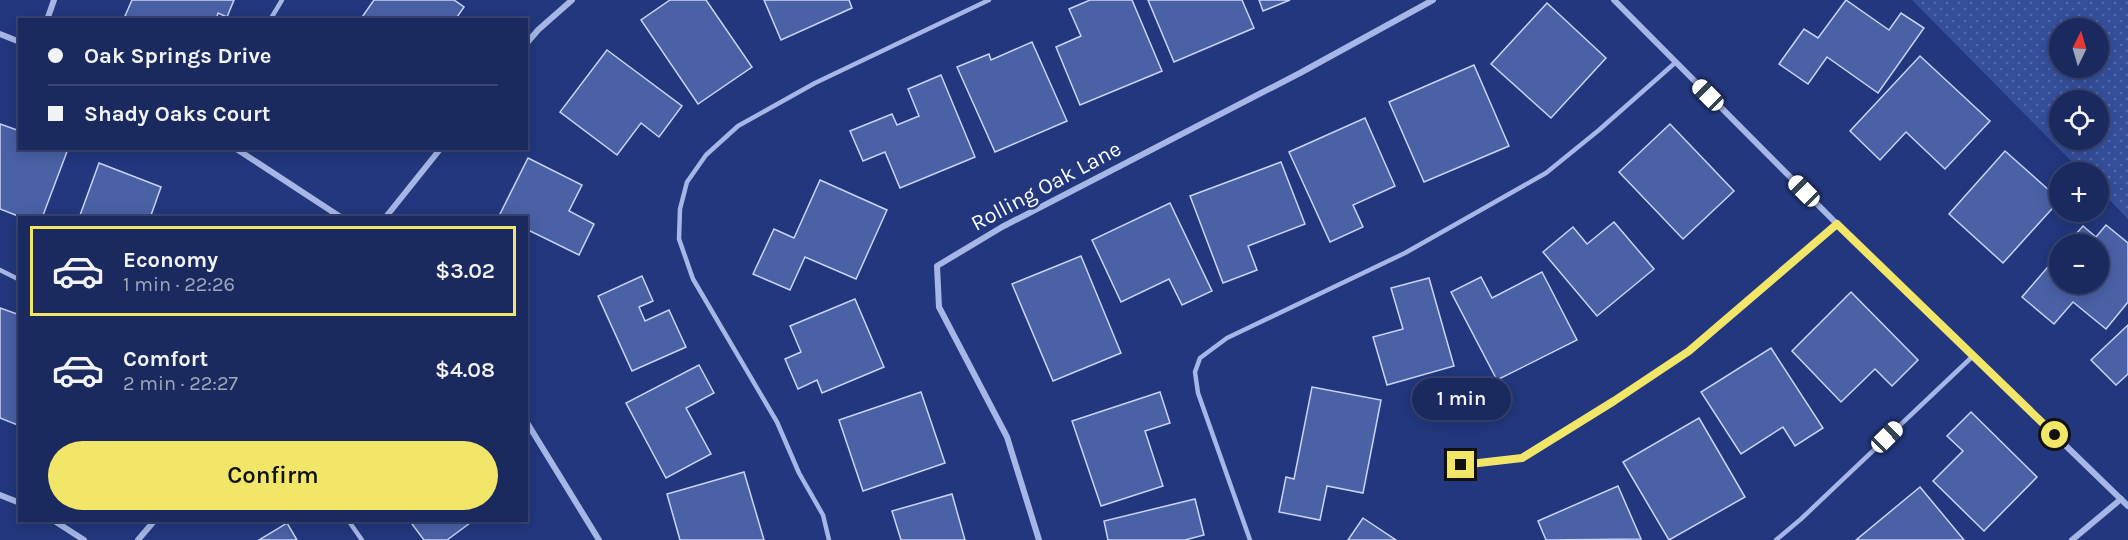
<!DOCTYPE html>
<meta charset="utf-8">
<style>
:root{--surface:#1a295e;--page:#233164;--text:#f1f3f6;--muted:#9fa6bc;--line:#384573;--accent:#f2e668}
body{margin:0;font-family:Karla,sans-serif;background:var(--page);color:var(--text);height:100vh;display:flex;flex-direction:column;font-size:22px;white-space:nowrap}
*{box-sizing:border-box;margin:0}
p{font-size:20px;color:var(--muted)}
.icon{flex:none;width:33px;height:33px;fill:none;stroke:currentColor;stroke-width:2;stroke-linecap:round;stroke-linejoin:round}
.map{position:relative;flex:1;overflow:hidden}
.drawer{position:absolute;left:18px;top:216px;width:510px;height:306px;display:flex;flex-direction:column;background:var(--surface);border-radius:0px;box-shadow:0 3px 15px #0003,0 0 0 2px var(--line)}
.drawer>*{flex:none}
.banner{position:absolute;left:18px;top:18px;width:510px;height:132px;border-radius:0px;box-shadow:0 3px 15px #0003,0 0 0 2px var(--line);display:grid;align-content:center;height:132px;padding:0 30px;background:var(--surface)}
.needle{width:39px;rotate:5deg}
.controls{position:absolute;left:2049px;top:18px;display:grid;gap:12px}
.controls a{display:grid;place-items:center;width:60px;height:60px;border-radius:50%;background:var(--surface);box-shadow:0 3px 15px #0003,0 0 0 2px var(--line);font-size:30px}
.end{position:absolute;width:27px;height:27px;margin:-14px;border:8px solid #f2e668;background:#111;box-shadow:0 0 0 3px #111}
.from{border-radius:50%}
.bubble{position:absolute;height:42px;border-radius:21px;background:var(--surface);box-shadow:0 3px 15px #0003,0 0 0 2px var(--line);font-size:20px;font-weight:600;line-height:42px;text-align:center}
.car{position:absolute;width:18px;height:36px;margin:-18px -9px;border-radius:8px;box-shadow:0 0 4px 2px #0007;background:linear-gradient(#fff 24%,#345 0 40%,#fff 0 76%,#345 0 86%,#fff 0)}
.banner b{display:flex;align-items:center;gap:21px;height:57px;font-size:22px}
.banner b+b{border-top:2px solid var(--line)}
.banner i{width:15px;height:15px;background:var(--text)}
ul{padding:10px 0 0;list-style:none}
li{display:flex;align-items:center;gap:18px;height:90px;margin:0 12px 9px;padding:0 18px;border:3px solid transparent;border-radius:0px}
li div{flex:1}
li b{display:block;font-size:22px}
li em{font-style:normal;font-weight:600}
li.on{border-color:var(--accent)}
li>.icon{width:54px;height:54px;stroke-width:1.5}
.cta{display:flex;gap:12px;margin-top:auto;padding:12px 30px}
.cta a{flex:1;height:69px;border-radius:36px;background:var(--accent);color:#111;font-size:24px;font-weight:600;line-height:69px;text-align:center}
.map>svg:first-child{display:block}
.grass{fill:url(#grass-dots);fill-rule:evenodd}
.building{fill:#4a61a6;stroke:#c9d4f5;stroke-width:1.5}
.lines{fill:none;stroke-linecap:round;stroke-linejoin:round}
.service{stroke:#a6b6e6;stroke-width:4.5}
.minor{stroke:#a6b6e6;stroke-width:6}
.route{stroke:#f2e668;stroke-width:8}
.labels{text-anchor:middle;dominant-baseline:central;stroke-width:5;stroke-linejoin:round;paint-order:stroke}
.street-label{font-size:22px;fill:#fff;stroke:#22377d}
</style>
<div class="map">
<svg width="2128" height="540" viewBox="0 0 2128 540">
<defs>
<pattern id="grass-dots" width="8" height="8" patternUnits="userSpaceOnUse" patternTransform="scale(1.5)"><rect width="8" height="8" fill="#354f9b"/><path d="M2 2h.1M6 6h.1" fill="none" stroke="#5369aa" stroke-width="1.8" stroke-linecap="round"/></pattern>
</defs>
<rect width="100%" height="100%" fill="#22377d"/>
<path class="grass" d="M1912 0H2128V219L2099 189 2098 172H2082ZM2060 28H2098V68H2060ZM2060 100H2098V140H2060Z"/>
<g class="building">
<path d="M132 0H234L227 17 218 13 216 20H135L125 16Z"/>
<path d="M374 0H454L464 7 455 20H360Z"/>
<path d="M670 0H706L752 67 698 104 641 20Z"/>
<path d="M764 0H849L852 8 781 40Z"/>
<path d="M1090 0H1132L1162 71 1080 105 1056 47 1081 36 1069 9Z"/>
<path d="M1148 0H1242L1254 28 1174 62Z"/>
<path d="M1259 0H1290L1263 11Z"/>
<path d="M1846 0 1889 30 1901 13 1924 28 1878 93 1827 57 1808 84 1779 64 1804 29 1818 38Z"/>
<path d="M1547 3 1606 58 1551 118 1491 64Z"/>
<path d="M1032 42 1067 121 995 152 957 67 989 54 991 60Z"/>
<path d="M607 50 682 106 659 137 641 123 617 155 560 112Z"/>
<path d="M1920 56 1990 121 1945 169 1906 132 1880 160 1850 131Z"/>
<path d="M1474 65 1509 146 1424 182 1389 102Z"/>
<path d="M941 75 975 157 900 188 885 152 863 161 850 131 892 114 897 125 919 116 908 89Z"/>
<path d="M1365 118 1395 186 1353 205 1363 227 1330 242 1289 152Z"/>
<path d="M0 124 20 131V148L68 149 42 218H23L0 209Z"/>
<path d="M1670 124 1734 191 1683 239 1619 172Z"/>
<path d="M2005 151 2060 200 2003 263 1949 214Z"/>
<path d="M528 158 582 185 569 211 594 224 579 255 526 229V218L499 216Z"/>
<path d="M1281 162 1305 224 1248 246 1257 270 1223 283 1190 196Z"/>
<path d="M99 163 161 187 150 218H79Z"/>
<path d="M820 180 887 210 856 279 805 257 790 290 753 274 774 229 794 238Z"/>
<path d="M1170 203 1212 291 1182 305 1169 279 1121 302 1092 240Z"/>
<path d="M1614 222 1654 269 1597 316 1543 252 1573 227 1587 244Z"/>
<path d="M2106 225 2128 243V302L2106 329 2073 302 2054 324 2022 297 2060 253V284H2098V244H2067L2083 226 2096 237Z"/>
<path d="M1081 256 1121 353 1053 381 1012 284Z"/>
<path d="M1542 272 1577 340 1497 380 1451 292 1481 277 1492 298Z"/>
<path d="M642 276 653 301 639 307 645 321 669 310 686 347 632 371 598 296Z"/>
<path d="M1429 278 1454 366 1387 385 1373 337 1403 329 1391 288Z"/>
<path d="M1851 292 1918 360 1892 386 1875 369 1841 402 1792 351Z"/>
<path d="M855 299 884 367 822 393 817 380 798 389 785 359 801 352 790 326Z"/>
<path d="M0 308 20 315V426L0 418Z"/>
<path d="M2128 325V374L2116 385 2091 360Z"/>
<path d="M1771 348 1823 428 1795 446 1783 427 1741 454 1701 392Z"/>
<path d="M699 365 714 393 686 408 711 454 666 478 626 403Z"/>
<path d="M1312 387 1381 400 1363 493 1327 486 1320 520 1279 512 1286 477 1294 479Z"/>
<path d="M921 392 945 463 863 491 839 420Z"/>
<path d="M1160 392 1170 423 1145 431 1163 486 1101 506 1072 421Z"/>
<path d="M1971 412 2037 477 1984 531 1933 481 1963 451 1947 436Z"/>
<path d="M1699 418 1745 497 1669 540 1623 462Z"/>
<path d="M744 472 764 540H680L667 494Z"/>
<path d="M1618 486 1641 539 1546 540 1538 521Z"/>
<path d="M1920 487 1964 540H1856Z"/>
<path d="M952 494 965 540H901L892 511Z"/>
<path d="M1195 499 1204 535 1185 540H1108L1104 521Z"/>
<path d="M1363 518 1396 540H1348Z"/>
<path d="M409 520H474L447 540H424Z"/>
<path d="M287 523 297 540H259Z"/>
</g>
<g class="lines">
<g class="service">
<path d="M270 20 282 0"/>
<path d="M0 270 20 280"/>
<path d="M348 520 362 540"/>
<path d="M829 540 823 515 799 473 777 422 693 279 679 239 680 209 687 182 706 155 738 126 815 83 989 0"/>
<path d="M1250 540 1198 393 1195 372 1200 358 1227 338 1405 253 1546 173 1599 130 1676 62"/>
<path d="M1776 540 1801 519 1973 356"/>
</g>
<g class="minor">
<path d="M1614 0 1837 224 2128 506"/>
<path d="M47 20 54 0"/>
<path d="M0 34 20 42"/>
<path d="M526 44 538 30 572 0"/>
<path d="M235 148 342 218"/>
<path d="M385 218 441 148"/>
<path d="M526 421 599 540"/>
<path d="M1461 465 1522 458 1614 401 1689 351 1837 224"/>
<path d="M0 495 20 503"/>
<path d="M53 520 84 540"/>
<path d="M138 540 155 520"/>
<path d="M1039 540 1007 437 939 307 937 266 1002 227 1300 73 1433 0"/>
<path d="M2072 540 2121 499"/>
</g>
</g>
<g class="lines">
<path class="route" d="M1461 465 1522 458 1614 401 1689 351 1837 224 2055 435"/>
</g>
<g class="labels">
<g class="street-label">
<text transform="translate(1046 186) rotate(-28)">Rolling Oak Lane</text>
</g>
</g>
</svg>
<div class="controls">
<a><svg class="needle" viewBox="-14 -14 28 28"><path d="M0-13l5 13h-10z" fill="#e53935"/><path d="M0 13l5-13h-10z" fill="#9fa6bc"/></svg></a>
<a><svg class="icon" aria-label="locate" viewBox="0 0 24 24"><circle cx="12" cy="12" r="6"/><path d="M12 2v4M12 18v4M2 12h4M18 12h4"/></svg></a>
<a>+</a>
<a>−</a>
</div>
<i class="end from" style="left:2055px;top:435px"></i>
<i class="end" style="left:1461px;top:465px"></i>
<div class="bubble" style="left:1412px;top:378px;width:99px">1 min</div>
<i class="car" style="left:1708px;top:95px;rotate:315deg"></i>
<i class="car" style="left:1804px;top:191px;rotate:315deg"></i>
<i class="car" style="left:1887px;top:437px;rotate:46deg"></i>
<div class="banner">
<b><i class="from"></i>Oak Springs Drive</b>
<b><i></i>Shady Oaks Court</b>
</div>
<section class="drawer">
<ul>
<li class="on"><svg class="icon" aria-label="car" viewBox="0 0 24 24"><path d="M5 17H2v-5l4-1 3-4h7l3 4 3 1v5h-3M9 17h6M6 11h13"/><circle cx="7" cy="17" r="2"/><circle cx="17" cy="17" r="2"/></svg><div><b>Economy</b><p>1 min · 22:26</p></div><em>$3.02</em></li>
<li><svg class="icon" aria-label="car" viewBox="0 0 24 24"><path d="M5 17H2v-5l4-1 3-4h7l3 4 3 1v5h-3M9 17h6M6 11h13"/><circle cx="7" cy="17" r="2"/><circle cx="17" cy="17" r="2"/></svg><div><b>Comfort</b><p>2 min · 22:27</p></div><em>$4.08</em></li>
</ul>
<div class="cta"><a>Confirm</a></div>
</section>
</div>
